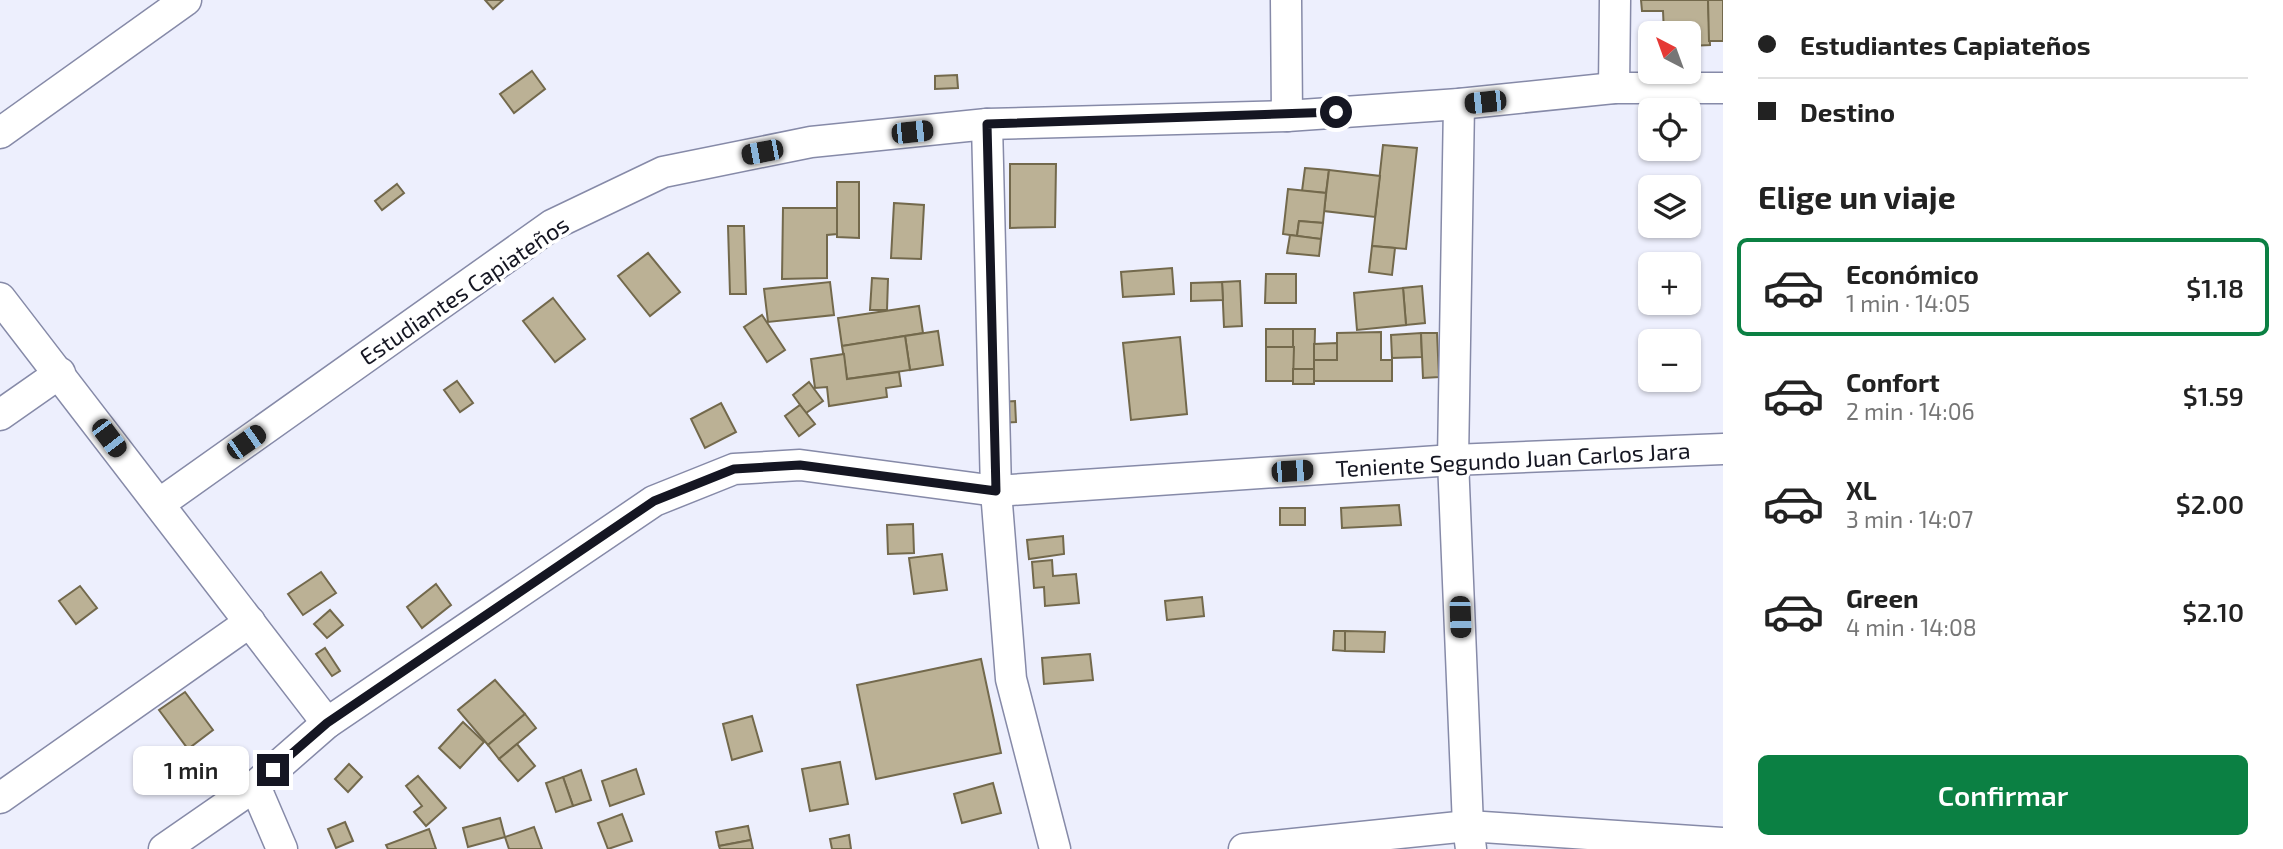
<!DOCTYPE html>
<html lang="es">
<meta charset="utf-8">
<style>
:root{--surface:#fff;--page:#f2f2f2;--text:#222;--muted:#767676;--line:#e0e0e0;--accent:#0b8043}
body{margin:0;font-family:"Exo 2",sans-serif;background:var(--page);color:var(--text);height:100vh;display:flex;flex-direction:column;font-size:26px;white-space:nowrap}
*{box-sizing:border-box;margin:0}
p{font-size:23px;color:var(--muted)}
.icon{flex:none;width:38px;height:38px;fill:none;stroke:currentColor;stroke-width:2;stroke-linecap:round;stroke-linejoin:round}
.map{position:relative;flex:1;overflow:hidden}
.panel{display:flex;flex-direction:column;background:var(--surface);width:560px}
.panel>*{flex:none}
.guide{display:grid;align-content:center;height:154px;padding:0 35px;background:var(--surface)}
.needle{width:46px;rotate:319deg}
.fabs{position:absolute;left:1638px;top:21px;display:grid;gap:14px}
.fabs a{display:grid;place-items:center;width:63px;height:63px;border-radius:10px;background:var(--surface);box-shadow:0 2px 5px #0004;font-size:35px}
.end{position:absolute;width:32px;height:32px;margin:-16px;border:9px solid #151622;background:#fff;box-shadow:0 0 0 4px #fff}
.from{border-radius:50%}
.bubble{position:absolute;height:49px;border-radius:10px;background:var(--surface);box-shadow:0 2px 5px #0004;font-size:23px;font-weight:600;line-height:49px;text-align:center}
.car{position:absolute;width:21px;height:42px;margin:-21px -10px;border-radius:9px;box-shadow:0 0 5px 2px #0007;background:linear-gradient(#222 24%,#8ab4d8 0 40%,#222 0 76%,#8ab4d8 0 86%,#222 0)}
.guide b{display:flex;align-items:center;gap:24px;height:66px;font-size:26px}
.guide b+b{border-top:2px solid var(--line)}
.guide i{width:18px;height:18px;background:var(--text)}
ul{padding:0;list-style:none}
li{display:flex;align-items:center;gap:21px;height:98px;margin:0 14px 10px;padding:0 21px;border:4px solid transparent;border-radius:10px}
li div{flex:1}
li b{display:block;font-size:26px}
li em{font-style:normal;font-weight:600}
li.on{border-color:var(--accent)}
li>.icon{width:63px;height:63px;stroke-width:1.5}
h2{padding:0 35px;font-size:32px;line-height:84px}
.primary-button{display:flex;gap:14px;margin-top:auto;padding:14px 35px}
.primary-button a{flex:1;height:80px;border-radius:10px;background:var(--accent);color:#fff;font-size:28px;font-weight:600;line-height:80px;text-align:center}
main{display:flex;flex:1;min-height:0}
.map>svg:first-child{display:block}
.building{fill:#bbb195;stroke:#73694c;stroke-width:2}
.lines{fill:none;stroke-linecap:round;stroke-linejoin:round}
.minor-casing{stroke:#868aa8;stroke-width:33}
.minor{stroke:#fff;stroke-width:30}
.route{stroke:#151622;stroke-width:9}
.labels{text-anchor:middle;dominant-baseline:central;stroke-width:7;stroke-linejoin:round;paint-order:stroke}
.street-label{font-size:23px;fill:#151622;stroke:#fff}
</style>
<main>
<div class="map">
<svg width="1723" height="849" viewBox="0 0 1723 849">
<rect width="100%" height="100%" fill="#edeffd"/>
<g class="building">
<path d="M485 0H503L493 9Z"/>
<path d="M1641 0H1708L1710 45 1689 46V33H1664L1663 11H1642Z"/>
<path d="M1708 0H1723V41H1709Z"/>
<path d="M532 71 545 89 514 113 500 94Z"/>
<path d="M957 75 958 88 935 89V76Z"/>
<path d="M1383 145 1417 148 1406 249 1372 246Z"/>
<path d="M1010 164H1056L1055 227 1010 228Z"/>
<path d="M1305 168 1329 170 1326 193 1302 191Z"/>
<path d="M1329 170 1380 176 1375 217 1324 211Z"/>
<path d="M837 182H859V238L837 237Z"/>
<path d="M397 184 404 193 382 210 375 201Z"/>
<path d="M1288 189 1326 193 1323 223 1299 221 1297 236 1283 234Z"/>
<path d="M894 203 924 205 921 259 891 258Z"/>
<path d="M783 208H837V234L827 235V278L782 279Z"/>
<path d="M1299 221 1323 223 1321 239 1297 236Z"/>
<path d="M728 226H744L746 294H730Z"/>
<path d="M1290 235 1321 239 1319 256 1287 253Z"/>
<path d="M1372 246 1395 248 1392 275 1369 272Z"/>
<path d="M648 253 680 292 650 316 618 276Z"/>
<path d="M1172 268 1174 294 1123 297 1121 272Z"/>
<path d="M1266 274H1296V303H1265Z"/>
<path d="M872 278 888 279 887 310H870Z"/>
<path d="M1240 281 1242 326 1224 327 1222 282Z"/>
<path d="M830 282 834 315 768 322 764 289Z"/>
<path d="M1222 282 1223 300 1191 301V283Z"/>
<path d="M1422 286 1425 323 1406 325 1403 288Z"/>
<path d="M1403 288 1406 325 1357 330 1354 293Z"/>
<path d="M553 298 585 339 555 362 523 321Z"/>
<path d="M919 306 923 333 842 346 838 318Z"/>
<path d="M762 315 785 350 767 362 744 327Z"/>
<rect x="1266" y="329" width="28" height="18"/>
<path d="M1293 329H1315L1314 369H1293Z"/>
<path d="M938 331 943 365 910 370 905 336Z"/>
<path d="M1381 332V360H1392V381H1314V360H1337V333Z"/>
<path d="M1421 333 1422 357 1392 358 1391 335Z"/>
<path d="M1421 333H1437L1439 377 1423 378Z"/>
<path d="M905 336 910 370 847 379 842 346Z"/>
<path d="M1180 337 1187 414 1131 420 1123 343Z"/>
<path d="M1337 343V360H1314V344Z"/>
<path d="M1266 347H1294L1293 381H1266Z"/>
<path d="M844 354 847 379 899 372 901 386 886 388 887 397 829 406 827 387 815 388 811 359Z"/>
<rect x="1293" y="369" width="21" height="15"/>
<path d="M457 381 473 403 460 412 444 390Z"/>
<path d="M809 382 823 401 806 413 793 395Z"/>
<path d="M1015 401 1016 422 999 423V402Z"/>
<path d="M721 403 736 432 705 448 691 419Z"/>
<path d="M800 405 815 424 799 436 785 416Z"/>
<path d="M1399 505 1401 525 1342 528 1341 508Z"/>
<rect x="1280" y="508" width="25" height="17"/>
<path d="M913 524 914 553 888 554 887 525Z"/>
<path d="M1063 536 1064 554 1029 559 1027 540Z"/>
<path d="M942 554 947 590 914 594 909 558Z"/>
<path d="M1052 560 1053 576 1076 574 1079 603 1045 606 1044 587 1034 588 1032 562Z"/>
<path d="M321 572 336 593 303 615 288 594Z"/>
<path d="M436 584 451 605 422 628 407 607Z"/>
<path d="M80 586 97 608 76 624 59 601Z"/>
<path d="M1202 597 1204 616 1167 620 1165 601Z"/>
<path d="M330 610 343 625 327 638 314 624Z"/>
<path d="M1334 631H1345V651L1333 650Z"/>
<path d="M1345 631 1385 632 1384 652 1345 651Z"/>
<path d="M325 648 340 671 332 676 316 654Z"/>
<path d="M1090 654 1093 680 1044 684 1042 658Z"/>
<path d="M981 659 1001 753 876 779 857 685Z"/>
<path d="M495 680 525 714 488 745 458 710Z"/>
<path d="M185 692 213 730 188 749 159 710Z"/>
<path d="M525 714 536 728 499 759 488 745Z"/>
<path d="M752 716 762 751 732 760 723 724Z"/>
<path d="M463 722 484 742 460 768 439 748Z"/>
<path d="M517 744 535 766 518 781 499 759Z"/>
<path d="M840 762 848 804 810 811 802 769Z"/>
<path d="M349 764 362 777 348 792 335 779Z"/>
<path d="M636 769 644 794 610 806 602 781Z"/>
<path d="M581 770 591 800 573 806 563 777Z"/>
<path d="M418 776 446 808 426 826 414 812 422 806 406 786Z"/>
<path d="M563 777 573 806 556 812 546 783Z"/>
<path d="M993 783 1001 813 962 823 954 794Z"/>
<path d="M622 814 632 841 608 849 598 823Z"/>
<path d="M500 818 505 837 468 847 463 828Z"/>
<path d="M345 822 353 841 336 848 328 829Z"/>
<path d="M748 826 751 840 719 846 716 832Z"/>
<path d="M534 827 542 849H509L505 837Z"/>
<path d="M429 829 436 849H388L386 845Z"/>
<path d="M849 835 851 849H832L830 839Z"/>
<path d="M751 840 753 849H720L719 846Z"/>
</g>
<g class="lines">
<defs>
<g id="minor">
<path d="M1286 0 1287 116"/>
<path d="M1614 88 1615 0"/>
<path d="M1459 104 1453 460 1468 826 1471 849"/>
<path d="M987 124 996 491 1011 679 1055 849"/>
<path d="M0 133 186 0"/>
<path d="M0 298 327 723"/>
<path d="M0 415 60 373"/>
<path d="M159 504 552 225 663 172 811 142 987 124 1287 116 1459 104 1614 88H1723"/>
<path d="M255 786 282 849"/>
<path d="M0 798 250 622"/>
<path d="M164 849 255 786 327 723 654 501 734 469 800 465 996 491 1453 460 1723 449"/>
<path d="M1244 849 1468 826 1723 843"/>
</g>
</defs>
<use href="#minor" class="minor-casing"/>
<use href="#minor" class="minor"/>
</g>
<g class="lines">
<path class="route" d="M273 770 327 723 654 501 734 469 800 465 996 491 987 124 1336 112"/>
</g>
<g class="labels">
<g class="street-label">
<text transform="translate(464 290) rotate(-34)">Estudiantes Capiateños</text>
<text transform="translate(1513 459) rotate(-3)">Teniente Segundo Juan Carlos Jara</text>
</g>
</g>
</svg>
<div class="fabs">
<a><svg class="needle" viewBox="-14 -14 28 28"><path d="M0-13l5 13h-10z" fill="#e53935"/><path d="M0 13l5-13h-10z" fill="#767676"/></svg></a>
<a><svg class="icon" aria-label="locate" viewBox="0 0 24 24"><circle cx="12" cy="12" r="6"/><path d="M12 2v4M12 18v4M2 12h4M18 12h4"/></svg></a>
<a><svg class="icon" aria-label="layers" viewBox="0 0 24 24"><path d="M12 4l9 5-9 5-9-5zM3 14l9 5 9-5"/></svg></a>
<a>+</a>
<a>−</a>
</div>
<i class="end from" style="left:1336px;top:112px"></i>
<i class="end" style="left:273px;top:770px"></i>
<div class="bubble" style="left:133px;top:746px;width:116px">1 min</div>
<i class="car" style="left:1485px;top:102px;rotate:264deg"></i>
<i class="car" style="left:912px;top:132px;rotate:84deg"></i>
<i class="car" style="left:762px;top:152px;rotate:259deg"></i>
<i class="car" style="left:109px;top:438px;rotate:143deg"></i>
<i class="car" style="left:246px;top:442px;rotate:55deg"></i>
<i class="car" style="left:1292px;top:471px;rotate:86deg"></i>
<i class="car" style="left:1460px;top:617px;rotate:178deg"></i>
</div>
<section class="panel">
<div class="guide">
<b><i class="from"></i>Estudiantes Capiateños</b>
<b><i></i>Destino</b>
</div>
<h2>Elige un viaje</h2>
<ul>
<li class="on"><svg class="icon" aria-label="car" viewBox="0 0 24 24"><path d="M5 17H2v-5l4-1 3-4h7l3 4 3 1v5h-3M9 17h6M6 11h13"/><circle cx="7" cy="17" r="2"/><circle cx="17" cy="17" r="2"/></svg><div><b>Económico</b><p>1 min · 14:05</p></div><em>$1.18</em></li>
<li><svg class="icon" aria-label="car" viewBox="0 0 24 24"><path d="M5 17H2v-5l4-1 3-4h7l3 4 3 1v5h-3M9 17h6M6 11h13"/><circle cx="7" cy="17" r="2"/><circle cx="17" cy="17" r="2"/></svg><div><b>Confort</b><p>2 min · 14:06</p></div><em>$1.59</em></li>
<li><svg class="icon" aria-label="car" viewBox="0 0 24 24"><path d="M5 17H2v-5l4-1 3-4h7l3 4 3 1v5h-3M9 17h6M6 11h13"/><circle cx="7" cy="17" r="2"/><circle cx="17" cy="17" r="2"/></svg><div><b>XL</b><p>3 min · 14:07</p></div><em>$2.00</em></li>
<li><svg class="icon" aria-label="car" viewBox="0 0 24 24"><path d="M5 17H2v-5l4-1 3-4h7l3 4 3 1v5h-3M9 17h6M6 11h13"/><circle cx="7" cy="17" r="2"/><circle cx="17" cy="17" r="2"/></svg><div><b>Green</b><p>4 min · 14:08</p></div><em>$2.10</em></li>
</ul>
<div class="primary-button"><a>Confirmar</a></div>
</section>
</main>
